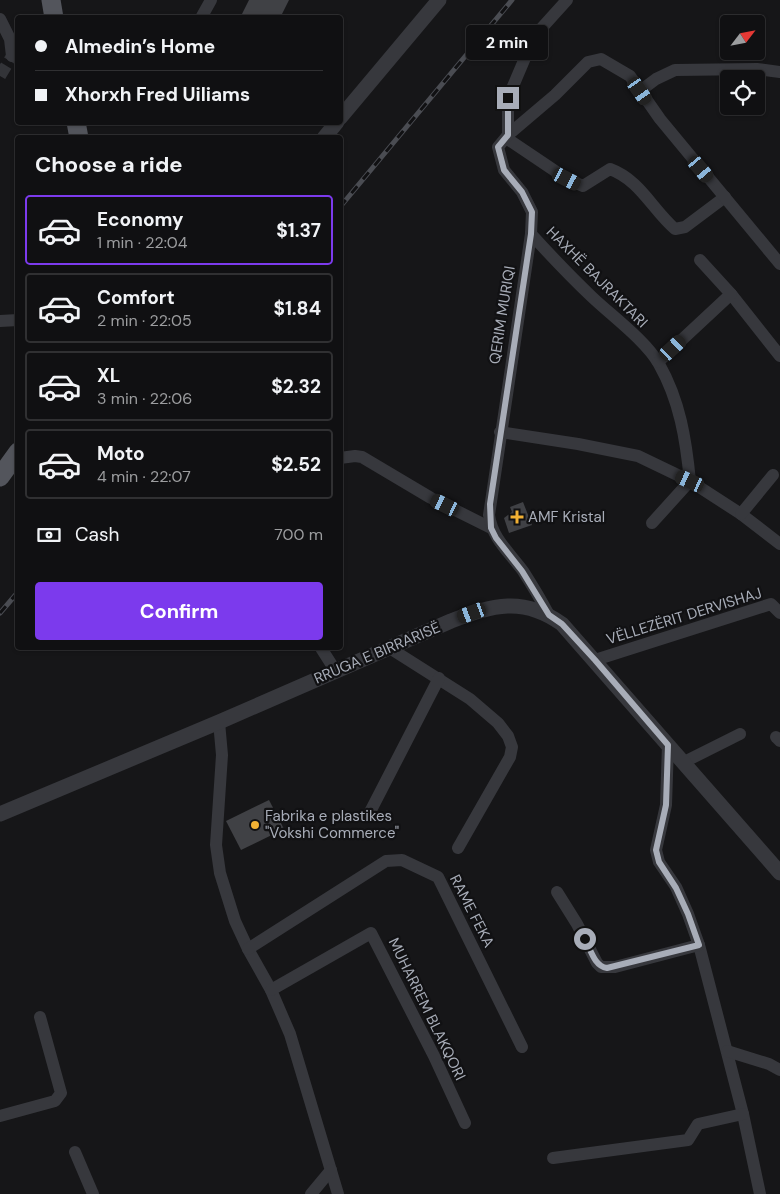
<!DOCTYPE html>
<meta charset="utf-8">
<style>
:root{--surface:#101012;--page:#1e1e20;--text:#f1f3f6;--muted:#9c9d9f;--line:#303032;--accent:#7c3aed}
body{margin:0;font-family:"DM Sans",sans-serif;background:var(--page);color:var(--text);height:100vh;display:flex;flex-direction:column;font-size:19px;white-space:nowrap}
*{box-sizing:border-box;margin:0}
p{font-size:16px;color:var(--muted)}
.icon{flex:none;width:28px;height:28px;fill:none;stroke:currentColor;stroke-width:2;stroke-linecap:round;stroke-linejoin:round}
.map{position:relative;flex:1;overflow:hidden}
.panel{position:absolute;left:15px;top:135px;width:328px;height:515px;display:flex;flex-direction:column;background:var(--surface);border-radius:5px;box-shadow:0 1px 4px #0004,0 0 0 1px var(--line)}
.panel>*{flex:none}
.banner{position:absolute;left:15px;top:15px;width:328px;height:110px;border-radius:5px;box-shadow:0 1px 4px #0004,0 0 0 1px var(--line);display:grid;align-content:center;height:110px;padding:0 20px;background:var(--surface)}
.needle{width:32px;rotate:58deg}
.tools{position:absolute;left:720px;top:15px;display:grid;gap:10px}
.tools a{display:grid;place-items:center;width:45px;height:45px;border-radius:5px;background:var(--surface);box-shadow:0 1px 4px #0004,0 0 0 1px var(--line);font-size:25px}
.end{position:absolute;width:22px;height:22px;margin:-11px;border:6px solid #a8adb8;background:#111;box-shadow:0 0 0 2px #111}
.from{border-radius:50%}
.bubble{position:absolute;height:35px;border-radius:5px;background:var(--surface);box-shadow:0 1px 4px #0004,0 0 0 1px var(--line);font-size:16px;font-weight:700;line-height:35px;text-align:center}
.car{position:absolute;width:15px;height:30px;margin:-15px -8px;border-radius:6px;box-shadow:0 0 4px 1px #0007;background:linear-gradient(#222 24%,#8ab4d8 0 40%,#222 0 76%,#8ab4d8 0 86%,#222 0)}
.banner b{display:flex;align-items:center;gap:18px;height:48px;font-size:19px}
.banner b+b{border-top:1px solid var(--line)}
.banner i{width:12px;height:12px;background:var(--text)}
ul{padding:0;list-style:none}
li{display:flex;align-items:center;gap:15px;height:70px;margin:0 10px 8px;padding:0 10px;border:2px solid var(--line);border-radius:5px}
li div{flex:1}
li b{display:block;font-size:19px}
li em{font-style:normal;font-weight:700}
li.active{border-color:var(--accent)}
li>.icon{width:45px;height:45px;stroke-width:1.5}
h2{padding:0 20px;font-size:22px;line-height:60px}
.pay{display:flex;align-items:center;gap:12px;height:55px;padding:0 20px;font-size:19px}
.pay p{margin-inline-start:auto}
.cta{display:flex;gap:10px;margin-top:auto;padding:10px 20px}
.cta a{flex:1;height:58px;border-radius:5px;background:var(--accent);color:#fff;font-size:20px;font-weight:700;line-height:58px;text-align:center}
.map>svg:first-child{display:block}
.building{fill:#404145}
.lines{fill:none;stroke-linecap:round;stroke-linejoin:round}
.minor-tunnel{stroke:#333438;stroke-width:12;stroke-dasharray:12 6;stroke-linecap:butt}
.minor{stroke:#37383d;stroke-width:12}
.tertiary{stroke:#37383d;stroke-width:15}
.primary{stroke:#53555c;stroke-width:19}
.rail-casing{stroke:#4a4c52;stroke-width:5}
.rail{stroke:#111113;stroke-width:3;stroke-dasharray:9;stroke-linecap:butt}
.route{stroke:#a8adb8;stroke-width:6}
.poi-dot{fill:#f2b134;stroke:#111113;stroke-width:2}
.labels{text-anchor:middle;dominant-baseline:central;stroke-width:4.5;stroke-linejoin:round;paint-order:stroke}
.street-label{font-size:15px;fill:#a8adb8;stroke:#111113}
.poi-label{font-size:15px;fill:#a8adb8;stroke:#111113;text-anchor:start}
</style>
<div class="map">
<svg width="780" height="1194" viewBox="0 0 780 1194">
<rect width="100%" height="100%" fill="#161618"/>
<g class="building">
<path d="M249 0H289L280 18H249L242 14Z"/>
<path d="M523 502 532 525 509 533 504 518 512 512 510 507Z"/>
<path d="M269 800 284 829 241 850 226 821Z"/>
</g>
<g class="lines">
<path class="minor-tunnel" d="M0 76 12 56"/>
<g class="minor">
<path d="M201 18 211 0"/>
<path d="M0 19 10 39 12 56"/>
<path d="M640 91 656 79 675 70 757 69 780 72"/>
<path d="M508 135V98L525 58 539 31 567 0"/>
<path d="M506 138 567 179 583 186 610 169C640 180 652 209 675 229L685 227 725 197"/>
<path d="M531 234C551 256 571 277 592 297 612 316 646 341 659 364 680 401 686 440 690 481L652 523"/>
<path d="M731 294 780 356"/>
<path d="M0 321 18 320"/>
<path d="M658 362 731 294 700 260"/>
<path d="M500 432 578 444 638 456 690 481 741 514 780 544"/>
<path d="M340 458 355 456 362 457 431 498 491 528"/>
<path d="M741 514 773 475"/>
<path d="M549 615C541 600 532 585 523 571 509 552 492 538 489 515L531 234 532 212 522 192 504 170 498 147 508 135 555 95 588 62 601 59 630 76 660 119 780 264"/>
<path d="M388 647 470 699 498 723 508 736 512 747 510 757 458 848"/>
<path d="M321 648 335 670"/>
<path d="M595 660 771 604 780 613"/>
<path d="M219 722 222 755 216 845 220 873 235 921 248 949 271 990 290 1034 338 1194"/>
<path d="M776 737 780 741"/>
<path d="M668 745 666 805 656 850 659 862 676 887 688 914 699 945 743 1114 760 1194"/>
<path d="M684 762 740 734"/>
<path d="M370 812 439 678"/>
<path d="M557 892 577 924 597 963 601 967H615L699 945"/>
<path d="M248 949 386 861 402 860 438 877 522 1047"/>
<path d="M271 990 371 933 434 1056 465 1123"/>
<path d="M727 1051 769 1064 780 1070"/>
<path d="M0 1116 55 1101 61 1093 40 1017"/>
<path d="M75 1152 93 1194"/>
<path d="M553 1158 688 1140 698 1124 743 1114"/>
<path d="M311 1194 331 1170"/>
</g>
<g class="tertiary">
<path d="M340 118 439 0"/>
<path d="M324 138 337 122"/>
<path d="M0 814 219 722 451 621C493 605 523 596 562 624L780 873"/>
</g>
<g class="primary">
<path d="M51 0 54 18"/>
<path d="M76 122 79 138"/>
<path d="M0 477 18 452"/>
</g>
<defs>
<g id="rail">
<path d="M340 207 512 0"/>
<path d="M0 613 18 592"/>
</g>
</defs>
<use href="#rail" class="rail-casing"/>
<use href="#rail" class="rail"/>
</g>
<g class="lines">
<path class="route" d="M508 98V135L498 147 504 170 522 192 532 212 531 234 490 504 491 528 496 538 522 571 549 615 562 624 595 660 668 745 666 805 656 850 659 862 676 888 688 914 699 945 607 968C594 966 591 950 585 939"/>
</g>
<g class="poi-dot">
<path d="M514.5 509.5h5v5h5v5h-5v5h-5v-5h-5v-5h5z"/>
<circle cx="255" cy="825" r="5"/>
</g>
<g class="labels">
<g class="street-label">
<text transform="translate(597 277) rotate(45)">HAXHË BAJRAKTARI</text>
<text transform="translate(502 315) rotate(-81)">QERIM MURIQI</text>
<text transform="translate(684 616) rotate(-17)">VËLLEZËRIT DERVISHAJ</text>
<text transform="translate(377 653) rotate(-23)">RRUGA E BIRRARISË</text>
<text transform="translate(472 911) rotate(63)">RAME FEKA</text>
<text transform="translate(427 1009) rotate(64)">MUHARREM BLAKQORI</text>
</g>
<g class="poi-label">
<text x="528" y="517">AMF Kristal</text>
<text x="265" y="816">Fabrika e plastikes<tspan x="265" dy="17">"Vokshi Commerce"</tspan></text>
</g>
</g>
</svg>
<div class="tools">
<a><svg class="needle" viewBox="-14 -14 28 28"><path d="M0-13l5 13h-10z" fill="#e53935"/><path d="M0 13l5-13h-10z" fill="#9c9d9f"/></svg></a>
<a><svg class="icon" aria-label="locate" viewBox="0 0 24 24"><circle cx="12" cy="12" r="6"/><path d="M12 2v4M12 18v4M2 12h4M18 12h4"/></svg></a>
</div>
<i class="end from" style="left:585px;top:939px"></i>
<i class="end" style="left:508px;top:98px"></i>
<div class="bubble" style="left:466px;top:25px;width:82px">2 min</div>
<i class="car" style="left:640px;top:91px;rotate:145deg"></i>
<i class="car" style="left:701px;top:169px;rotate:140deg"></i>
<i class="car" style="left:567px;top:179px;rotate:117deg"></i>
<i class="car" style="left:673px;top:348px;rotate:47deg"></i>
<i class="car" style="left:690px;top:481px;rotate:295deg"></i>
<i class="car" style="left:445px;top:505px;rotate:296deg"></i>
<i class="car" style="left:472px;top:613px;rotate:250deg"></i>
<div class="banner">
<b><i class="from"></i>Almedin’s Home</b>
<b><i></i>Xhorxh Fred Uiliams</b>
</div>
<section class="panel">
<h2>Choose a ride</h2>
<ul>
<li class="active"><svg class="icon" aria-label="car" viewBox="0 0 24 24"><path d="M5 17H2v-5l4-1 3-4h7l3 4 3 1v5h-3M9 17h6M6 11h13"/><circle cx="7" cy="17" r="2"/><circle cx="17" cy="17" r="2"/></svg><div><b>Economy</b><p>1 min · 22:04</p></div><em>$1.37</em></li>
<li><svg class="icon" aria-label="car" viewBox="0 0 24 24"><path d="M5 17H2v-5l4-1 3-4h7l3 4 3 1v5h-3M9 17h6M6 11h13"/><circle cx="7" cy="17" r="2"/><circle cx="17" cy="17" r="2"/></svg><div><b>Comfort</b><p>2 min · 22:05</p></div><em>$1.84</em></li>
<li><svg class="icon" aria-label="car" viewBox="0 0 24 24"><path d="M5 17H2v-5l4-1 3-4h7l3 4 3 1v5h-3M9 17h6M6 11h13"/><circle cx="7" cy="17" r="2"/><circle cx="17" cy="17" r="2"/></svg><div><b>XL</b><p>3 min · 22:06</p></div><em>$2.32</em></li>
<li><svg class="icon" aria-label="car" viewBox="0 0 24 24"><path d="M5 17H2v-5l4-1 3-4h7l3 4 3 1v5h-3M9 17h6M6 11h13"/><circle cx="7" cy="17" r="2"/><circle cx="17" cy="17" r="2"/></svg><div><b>Moto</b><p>4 min · 22:07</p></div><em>$2.52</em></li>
</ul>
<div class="pay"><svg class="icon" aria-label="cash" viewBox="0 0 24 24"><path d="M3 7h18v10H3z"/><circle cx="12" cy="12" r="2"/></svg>Cash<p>700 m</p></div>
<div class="cta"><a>Confirm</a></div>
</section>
</div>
